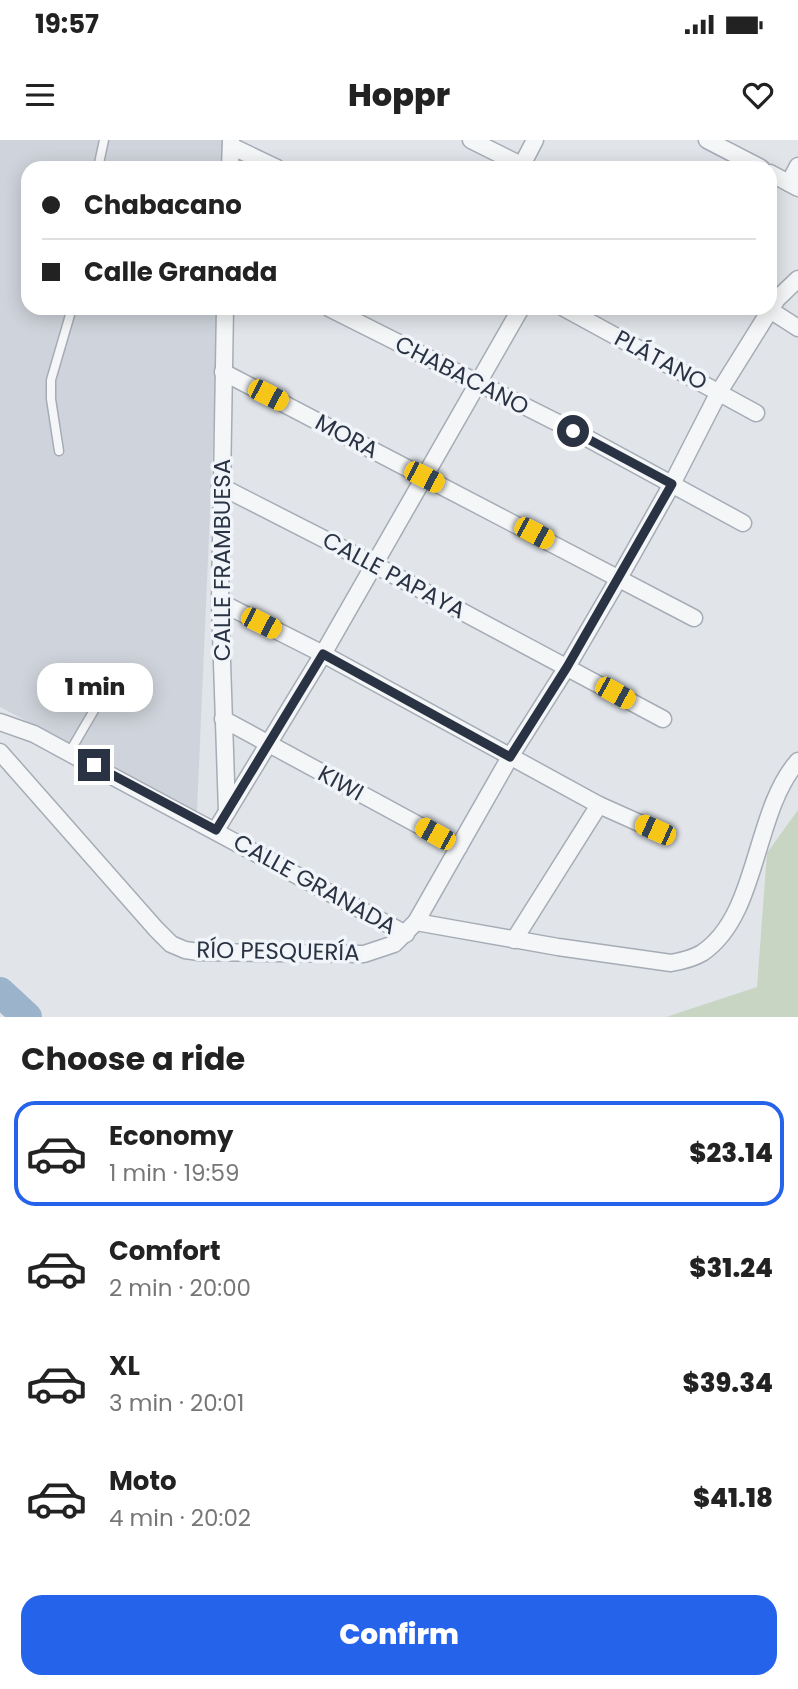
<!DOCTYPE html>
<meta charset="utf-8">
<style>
:root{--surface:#fff;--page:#f2f2f2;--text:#222;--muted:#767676;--line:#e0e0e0;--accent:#2563eb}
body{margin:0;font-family:Poppins,sans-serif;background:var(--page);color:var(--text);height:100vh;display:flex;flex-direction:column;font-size:26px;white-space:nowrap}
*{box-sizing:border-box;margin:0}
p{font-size:23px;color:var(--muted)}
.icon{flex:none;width:38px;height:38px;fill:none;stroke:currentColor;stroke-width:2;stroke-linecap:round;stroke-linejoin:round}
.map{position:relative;height:877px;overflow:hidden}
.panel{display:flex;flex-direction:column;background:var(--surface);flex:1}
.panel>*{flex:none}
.banner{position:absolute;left:21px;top:21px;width:756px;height:154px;border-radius:21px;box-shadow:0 4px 18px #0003;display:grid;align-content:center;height:154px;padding:0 21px;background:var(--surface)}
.end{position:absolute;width:32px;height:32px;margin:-16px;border:9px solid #293343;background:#fff;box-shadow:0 0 0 4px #fff}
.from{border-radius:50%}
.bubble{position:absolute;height:49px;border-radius:21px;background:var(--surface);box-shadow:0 4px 18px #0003;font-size:23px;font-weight:800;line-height:49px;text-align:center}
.car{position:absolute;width:21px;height:42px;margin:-21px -10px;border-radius:9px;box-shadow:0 0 5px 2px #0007;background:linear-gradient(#f5c518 24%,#345 0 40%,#f5c518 0 76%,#345 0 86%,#f5c518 0)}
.banner b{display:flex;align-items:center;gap:24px;height:66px;font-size:26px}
.banner b+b{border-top:2px solid var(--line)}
.banner i{width:18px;height:18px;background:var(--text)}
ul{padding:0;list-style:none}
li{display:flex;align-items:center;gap:21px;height:105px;margin:0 14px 10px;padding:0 7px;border:4px solid transparent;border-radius:21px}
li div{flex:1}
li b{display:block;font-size:26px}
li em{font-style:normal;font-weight:800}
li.selected{border-color:var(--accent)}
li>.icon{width:63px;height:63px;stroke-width:1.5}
h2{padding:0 21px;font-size:32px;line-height:84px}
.cta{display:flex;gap:14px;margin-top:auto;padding:14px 21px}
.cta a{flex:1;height:80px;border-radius:21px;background:var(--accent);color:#fff;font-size:28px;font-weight:800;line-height:80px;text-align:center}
.status{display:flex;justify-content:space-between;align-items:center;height:49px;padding:0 35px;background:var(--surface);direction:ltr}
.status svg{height:19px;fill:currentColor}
header{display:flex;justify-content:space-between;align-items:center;height:91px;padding:0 21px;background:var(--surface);font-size:32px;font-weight:800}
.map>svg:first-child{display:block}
.built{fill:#cfd4dc}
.green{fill:#c7d5c2}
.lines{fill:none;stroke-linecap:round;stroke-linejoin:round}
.river{stroke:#9bb4cc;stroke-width:30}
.service-casing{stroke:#a6acb5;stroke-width:11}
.minor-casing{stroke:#a6acb5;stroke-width:19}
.service{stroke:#f4f6f8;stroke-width:8}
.minor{stroke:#f4f6f8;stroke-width:16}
.route{stroke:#293343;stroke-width:9}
.labels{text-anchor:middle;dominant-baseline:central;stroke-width:7;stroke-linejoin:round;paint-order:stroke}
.street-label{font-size:23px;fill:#293343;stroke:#f1f4f8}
</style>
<div class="status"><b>19:57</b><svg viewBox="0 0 49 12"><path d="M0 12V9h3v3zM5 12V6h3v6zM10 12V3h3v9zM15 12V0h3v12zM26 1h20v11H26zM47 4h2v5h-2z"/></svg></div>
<header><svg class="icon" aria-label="menu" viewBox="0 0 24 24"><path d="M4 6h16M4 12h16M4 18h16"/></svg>Hoppr<svg class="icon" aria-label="heart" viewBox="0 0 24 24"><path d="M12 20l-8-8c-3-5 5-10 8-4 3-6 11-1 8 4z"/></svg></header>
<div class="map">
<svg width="798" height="877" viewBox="0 0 798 877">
<rect width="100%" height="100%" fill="#e1e5ea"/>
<path class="built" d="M0 0H226L225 28H28V168H219L197 671 0 567Z"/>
<path class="green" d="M798 670V877H666L757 847 767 713Z"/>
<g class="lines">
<path class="river" d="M0 852 27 877"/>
<defs>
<g id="service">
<path d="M98 28 104 0"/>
<path d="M59 311 51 259V240L72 168"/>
<path d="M69 613 100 560"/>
</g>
<g id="minor">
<path d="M471 0 527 28"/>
<path d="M707 0 761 28"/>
<path d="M231 6 277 28"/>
<path d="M522 25 535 0"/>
<path d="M230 28 231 0"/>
<path d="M770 33 798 48"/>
<path d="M789 43 798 26"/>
<path d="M225 168 220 462 227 672"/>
<path d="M329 168 574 291 743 383"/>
<path d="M564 168 756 273"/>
<path d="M770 170 798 188"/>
<path d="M223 232 694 478"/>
<path d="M220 346 373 424 663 579"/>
<path d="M220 462 323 514 599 665 655 690"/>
<path d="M223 579 459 707"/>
<path d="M0 582 34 594 69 613 406 794"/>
<path d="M0 612 156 789 171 804 185 810 199 812 364 814 394 804 416 782 558 807 671 823C682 821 692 819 702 813 759 775 753 672 798 621"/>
<path d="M216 690 323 514 521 168"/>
<path d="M416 782 510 617 567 527 619 438 672 344 719 252 777 159 798 139"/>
<path d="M514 800 599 665"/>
</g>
</defs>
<use href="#service" class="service-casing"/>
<use href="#minor" class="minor-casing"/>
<use href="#service" class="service"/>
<use href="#minor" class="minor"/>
</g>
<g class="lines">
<path class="route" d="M94 625 216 690 323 514 510 617 567 527 672 344 573 291"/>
</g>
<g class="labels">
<g class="street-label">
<text transform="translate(661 220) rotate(28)">PLÁTANO</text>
<text transform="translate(462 235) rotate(27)">CHABACANO</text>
<text transform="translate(347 296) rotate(28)">MORA</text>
<text transform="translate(222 420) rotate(-90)">CALLE FRAMBUESA</text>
<text transform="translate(394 435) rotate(28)">CALLE PAPAYA</text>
<text transform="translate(341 643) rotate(29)">KIWI</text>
<text transform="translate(315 744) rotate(29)">CALLE GRANADA</text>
<text transform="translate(278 811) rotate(1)">RÍO PESQUERÍA</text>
</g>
</g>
</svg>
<i class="end from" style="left:573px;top:291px"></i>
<i class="end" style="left:94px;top:625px"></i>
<div class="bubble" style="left:37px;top:523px;width:116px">1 min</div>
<i class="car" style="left:268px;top:255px;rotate:117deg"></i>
<i class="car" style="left:424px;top:337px;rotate:117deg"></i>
<i class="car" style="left:534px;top:393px;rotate:118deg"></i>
<i class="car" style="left:261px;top:483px;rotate:117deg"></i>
<i class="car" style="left:615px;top:553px;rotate:119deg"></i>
<i class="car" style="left:655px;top:690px;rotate:294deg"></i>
<i class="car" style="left:435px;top:694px;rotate:299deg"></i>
<div class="banner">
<b><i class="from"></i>Chabacano</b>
<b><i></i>Calle Granada</b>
</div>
</div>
<section class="panel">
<h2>Choose a ride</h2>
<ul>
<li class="selected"><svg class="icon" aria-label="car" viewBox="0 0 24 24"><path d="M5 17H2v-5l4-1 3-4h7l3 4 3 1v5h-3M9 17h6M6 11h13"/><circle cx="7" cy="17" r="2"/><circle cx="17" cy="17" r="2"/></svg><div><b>Economy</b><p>1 min · 19:59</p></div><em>$23.14</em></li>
<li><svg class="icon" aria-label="car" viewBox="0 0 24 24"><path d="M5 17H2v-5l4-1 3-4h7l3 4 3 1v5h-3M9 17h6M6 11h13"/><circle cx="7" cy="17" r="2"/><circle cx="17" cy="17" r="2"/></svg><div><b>Comfort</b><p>2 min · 20:00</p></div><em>$31.24</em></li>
<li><svg class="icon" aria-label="car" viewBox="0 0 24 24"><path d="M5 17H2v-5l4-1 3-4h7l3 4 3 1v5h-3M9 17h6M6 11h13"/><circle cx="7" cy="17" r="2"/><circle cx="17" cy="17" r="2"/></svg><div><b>XL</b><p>3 min · 20:01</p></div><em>$39.34</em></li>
<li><svg class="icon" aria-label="car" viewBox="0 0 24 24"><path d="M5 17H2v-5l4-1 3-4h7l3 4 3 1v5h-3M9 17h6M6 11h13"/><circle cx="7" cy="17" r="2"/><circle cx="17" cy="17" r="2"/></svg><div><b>Moto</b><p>4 min · 20:02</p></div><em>$41.18</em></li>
</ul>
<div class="cta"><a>Confirm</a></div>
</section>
